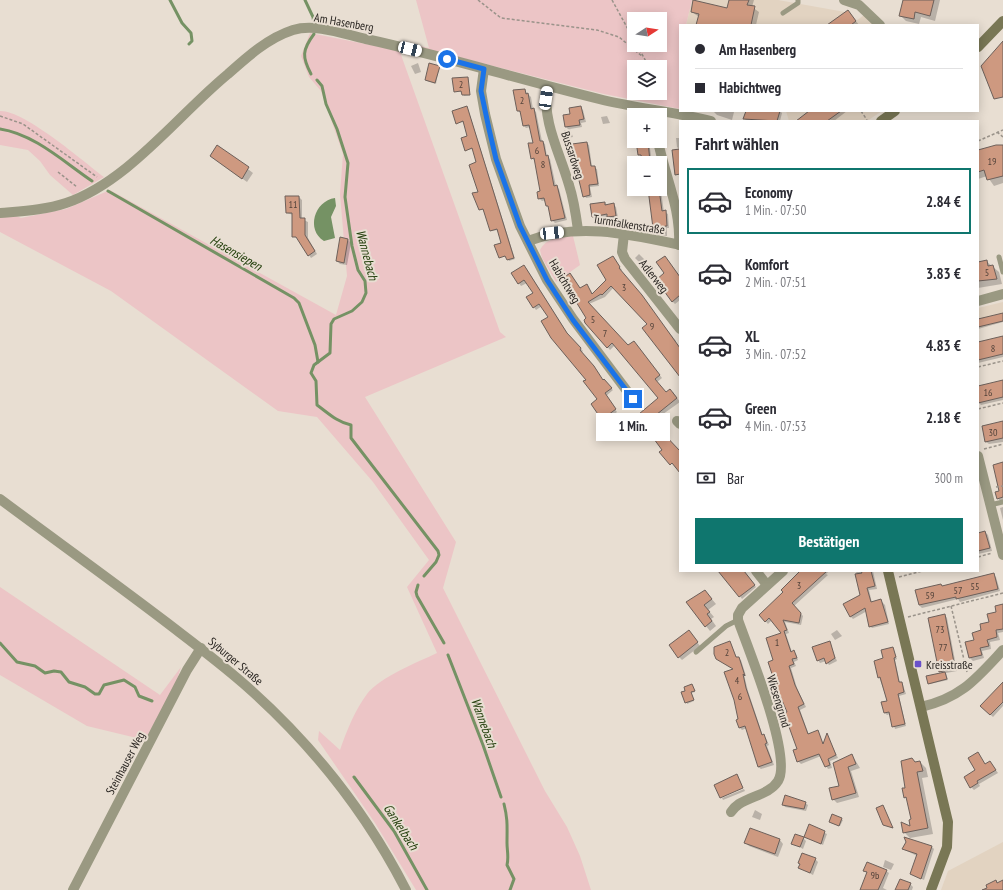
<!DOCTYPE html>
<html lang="de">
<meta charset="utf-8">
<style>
:root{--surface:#fff;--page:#f2f2f3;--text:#2b2b33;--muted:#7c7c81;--line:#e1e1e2;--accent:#0f766e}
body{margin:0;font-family:"PT Sans Narrow",sans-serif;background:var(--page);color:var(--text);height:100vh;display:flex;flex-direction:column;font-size:15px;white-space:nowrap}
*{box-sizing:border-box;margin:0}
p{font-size:13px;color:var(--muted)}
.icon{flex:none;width:22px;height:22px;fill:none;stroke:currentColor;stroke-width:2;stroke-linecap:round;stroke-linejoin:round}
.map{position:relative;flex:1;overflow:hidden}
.side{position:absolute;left:679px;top:120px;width:300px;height:452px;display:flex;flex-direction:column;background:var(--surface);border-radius:0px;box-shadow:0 2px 10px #0003}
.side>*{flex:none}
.guide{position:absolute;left:679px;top:24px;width:300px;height:88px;border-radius:0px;box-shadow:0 2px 10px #0003;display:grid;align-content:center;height:88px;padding:0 16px;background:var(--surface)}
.needle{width:26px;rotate:78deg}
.controls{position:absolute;left:627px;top:12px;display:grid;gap:8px}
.controls a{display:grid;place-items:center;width:40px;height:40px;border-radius:0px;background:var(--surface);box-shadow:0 2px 10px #0003;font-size:20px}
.end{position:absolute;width:18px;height:18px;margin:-9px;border:5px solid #1a73e8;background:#fff;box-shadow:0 0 0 2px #fff}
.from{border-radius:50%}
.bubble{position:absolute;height:28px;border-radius:0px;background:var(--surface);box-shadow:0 2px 10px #0003;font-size:13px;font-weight:700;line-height:28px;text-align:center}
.car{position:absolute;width:12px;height:24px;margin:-12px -6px;border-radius:5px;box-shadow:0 0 3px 1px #0007;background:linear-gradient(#fff 24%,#345 0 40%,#fff 0 76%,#345 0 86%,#fff 0)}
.guide b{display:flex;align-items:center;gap:14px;height:38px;font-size:15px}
.guide b+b{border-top:1px solid var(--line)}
.guide i{width:10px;height:10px;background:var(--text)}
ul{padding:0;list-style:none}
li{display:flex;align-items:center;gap:12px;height:66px;margin:0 8px 6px;padding:0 8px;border:2px solid transparent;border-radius:0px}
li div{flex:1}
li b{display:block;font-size:15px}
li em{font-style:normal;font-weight:700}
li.active{border-color:var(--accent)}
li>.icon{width:36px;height:36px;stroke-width:1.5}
h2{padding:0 16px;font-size:18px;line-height:48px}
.pay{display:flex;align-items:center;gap:10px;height:44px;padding:0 16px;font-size:15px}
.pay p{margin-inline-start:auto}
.primary-button{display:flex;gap:8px;margin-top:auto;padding:8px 16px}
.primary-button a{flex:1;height:46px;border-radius:0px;background:var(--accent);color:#fff;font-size:16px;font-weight:700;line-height:46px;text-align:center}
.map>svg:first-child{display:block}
.built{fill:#e2d3c1}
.green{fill:#ecc5c6;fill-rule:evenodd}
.water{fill:#759264}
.shadow{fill:#0003}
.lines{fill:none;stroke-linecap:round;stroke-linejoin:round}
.stream{stroke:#759264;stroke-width:3}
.building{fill:#ce9980;stroke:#6d605a}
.path{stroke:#9a938a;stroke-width:1.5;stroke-dasharray:3 2;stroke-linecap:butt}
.service{stroke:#9a9982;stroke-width:5}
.minor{stroke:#9a9982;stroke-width:10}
.tertiary{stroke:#9a9982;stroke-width:10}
.secondary{stroke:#797755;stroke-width:10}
.route{stroke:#1a73e8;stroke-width:5}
.poi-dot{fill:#6951ca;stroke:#e8ded2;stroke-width:1.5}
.labels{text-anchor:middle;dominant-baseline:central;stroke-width:4;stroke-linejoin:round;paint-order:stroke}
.number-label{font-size:10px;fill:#53433a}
.street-label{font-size:12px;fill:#2a2622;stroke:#e8ded2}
.poi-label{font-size:12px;fill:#2a2622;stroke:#e8ded2;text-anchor:start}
.water-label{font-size:13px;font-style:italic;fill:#233f0c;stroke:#e8ded2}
</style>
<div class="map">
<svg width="1003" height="890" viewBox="0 0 1003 890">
<rect width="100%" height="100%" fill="#e8ded2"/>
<g class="built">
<path d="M692 0H778L845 12 848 10 856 21 864 15 873 25H686Z"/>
<path d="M786 111H882L867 121H815L808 112 794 121H789Z"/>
<path d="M1003 302V321L978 327V308Z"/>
<path d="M1003 842V890H941L948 871Z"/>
</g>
<g class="green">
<path d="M416 0H692L686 25H680V109L604 94 418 47 400 52 500 332 506 337 365 397 456 542 443 588 545 791 567 827 580 856 591 890H416L375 823 318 740 319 731 340 750C347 730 355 710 367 694 380 677 418 662 437 653L407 587 429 560 373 482 317 417 278 411 111 291 0 232V209L21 218 66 209 110 190 336 315 347 276 340 194 343 154 321 91 309 77 301 56 310 33 396 50 416 45 429 48ZM634 19H660V45H634ZM634 67H660V93H634Z"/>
<path d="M0 111C24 110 83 161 104 177L73 195 50 175 40 161 28 150 0 145Z"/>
<path d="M573 236 580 265 556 282 542 258 540 250C547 237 560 238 573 236Z"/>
<path d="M0 587 160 695 181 667 175 686 145 740 87 726 0 675Z"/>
</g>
<path class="water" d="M335 198 336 206 331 217 335 238 324 241C306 230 314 201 335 198Z"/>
<g class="shadow">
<path d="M730 0H754L752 7 759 12 756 25H697L699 17 692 12 727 10Z"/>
<path d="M904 0H940L935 21 921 17 919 24 906 21 900 15Z"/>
<path d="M848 11 859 25H829Z"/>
<path d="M418 63 421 72 415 74 411 66Z"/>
<path d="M439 67 436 84 427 81 426 80Z"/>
<path d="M467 78 470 95 464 96 463 92 455 91Z"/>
<path d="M524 90 531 97 533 109 536 112 542 141 545 144 547 157 550 159 556 186 559 189 567 220 555 223 552 220 546 200 542 201 539 198 542 192 535 161 532 158 534 143 531 127 526 128 524 126 521 113 518 111Z"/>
<path d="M580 107 583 110 586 122 581 123 582 127 570 129 573 137 567 138 564 130H569L566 127 571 115Z"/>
<path d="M468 109 515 259 509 261 507 256 499 257 503 243 498 230 491 231 484 210 480 209 477 163 473 149 465 150 468 136 464 122 457 123Z"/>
<path d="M713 111H734V112L732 120 717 115Z"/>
<path d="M747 111H780L782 113 780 121H747L745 119Z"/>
<path d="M811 111H847L834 121H816Z"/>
<path d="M607 116 610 123 603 124 601 117Z"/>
<path d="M676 138H680V150L677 147Z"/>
<path d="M636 141H649L652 163H643L642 157 639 154Z"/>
<path d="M586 143 589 145 592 167 597 169 599 186 590 187 592 197 586 198 575 168 576 159Z"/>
<path d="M218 146 253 173 247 182 211 156Z"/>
<path d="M1003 146V183L994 186 987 176 978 179V152Z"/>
<path d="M660 184 664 212 668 214 669 228H667V236L660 235 658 233V229L654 227 649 189H660Z"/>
<path d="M299 197 302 200V219L308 222V238L317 254 311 258 299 239 293 236V215L287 213Z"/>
<path d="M605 203 607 205 613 204 616 207 618 218 611 219 609 217 596 219 593 216Z"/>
<path d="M341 239 348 240 351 243 347 265 340 264 337 261Z"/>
<path d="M639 254 645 260 641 264 635 258Z"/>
<path d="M615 260 622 270 620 271 676 341 674 343 680 350V377L644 328 648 325 614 287 605 297 589 304 628 346 636 345 662 378 657 382 666 394 673 392 680 402 649 424 647 422 659 398 615 345 610 350 586 323 587 318 570 274 580 289 589 288 593 294 608 280Z"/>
<path d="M986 261 999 272 1002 284 978 288V263Z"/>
<path d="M526 268 569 336 583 351 581 353 603 381 613 390 606 396 617 412 610 418 615 424 610 428 592 404 598 399 549 317 542 306 536 310 527 297 534 293 527 283 521 286 512 273Z"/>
<path d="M680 278V300L675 304 672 301Z"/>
<path d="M1003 314V322L978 329V320Z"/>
<path d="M1003 337V357L978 363V343Z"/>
<path d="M1003 381V400L981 405 978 402V387Z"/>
<path d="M1003 423V442L989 444 986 442Z"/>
<path d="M1003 463V500H999L998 498 1001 491Z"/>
<path d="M1003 507V520L1000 508Z"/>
<path d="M985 532 988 535 992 551 978 554V534Z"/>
<path d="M722 571H743L756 587 742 599Z"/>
<path d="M804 571H829L826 574 828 575 794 606 803 616 801 625 785 622 789 633 786 634 792 652 796 654 798 660 794 662 796 666 791 668 797 688 806 707 800 710 809 735 817 732 824 745 827 735 838 758 830 761 832 768 828 769 821 756 801 764 798 761V750L775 661 783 633 772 620 768 624 760 615Z"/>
<path d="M856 571H873L877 589 869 590 872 603 881 601 885 605 889 624 872 628 870 626 867 611 853 619 851 617 844 605 861 596Z"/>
<path d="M993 574 996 577 1000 591 960 602 958 599 922 608 919 605 916 591 941 585 943 587Z"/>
<path d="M705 591 716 604 708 610 714 617 711 619 716 626 710 631 687 602Z"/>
<path d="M1003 605V632L998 633 1000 640 990 642 991 649 982 651 984 658 973 661 970 658 975 640Z"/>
<path d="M945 615 947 618 957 671 946 673 948 680 930 684 929 683 942 673 940 671Z"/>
<path d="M837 630 842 636 835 640 831 634Z"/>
<path d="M691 634 700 646 682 660 679 657Z"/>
<path d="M730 642 737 658 741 660 746 676 744 675 748 691 763 736 766 738 769 745 767 746 774 765 761 769 758 767 747 728 742 730 740 728 734 669 717 659Z"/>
<path d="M829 642 837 661 829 665 826 661 820 663 818 660Z"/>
<path d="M893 648 897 659 895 660 900 683 903 685 906 694 899 696 906 726 895 729 890 714 887 715 885 713 888 702 879 677 884 659Z"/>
<path d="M1003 683V706L993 717 981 706Z"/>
<path d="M692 685 695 692 691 693 694 701 687 704 686 691Z"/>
<path d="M852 755 860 768 851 771 859 797 837 803 833 799Z"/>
<path d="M920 762 926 768 928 777 922 778 933 834 910 838 904 832 912 827V820L908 800 905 797 906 788 916 763Z"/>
<path d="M990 762 998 773 979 784 980 786 974 790 971 787 985 765Z"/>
<path d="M744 789 745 791 723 800 722 798Z"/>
<path d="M805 803 808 805 806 811 785 807 783 804Z"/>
<path d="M755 810 762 814 760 820 752 817Z"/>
<path d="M832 815 843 820 840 826 831 823Z"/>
<path d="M809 826 827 834 823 845 805 837Z"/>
<path d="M803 838 806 841 803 849 792 843Z"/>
<path d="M906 839 932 847 934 849 924 880 911 874 917 856 903 849 907 842Z"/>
<path d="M780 840 783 844 778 857 749 846 745 842Z"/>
<path d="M815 859 818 862 813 875 800 868Z"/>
<path d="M885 860 894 864 891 870 883 867Z"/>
<path d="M865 870 886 871 889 873 883 888 887 890H861L867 873Z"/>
<path d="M910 884 913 887 912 890H896Z"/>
</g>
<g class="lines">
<g class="stream">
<path d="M170 0 182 23 191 33 192 41 189 44"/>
<path d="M305 0 313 17 314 24"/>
<path d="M311 74C302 57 302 50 314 34"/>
<path d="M317 80 322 86 326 104 337 129 348 163 345 197 352 246 358 270 365 281 366 293 362 302 352 311 334 319 331 324 330 353 314 365 311 373 316 381 317 405C328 413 337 422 351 425V438L438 551 439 555 436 562 424 576"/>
<path d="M0 129C34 134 64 162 92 181"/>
<path d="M108 191 294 298 299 303 315 345 318 362"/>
<path d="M418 585 416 592 417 596 444 643"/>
<path d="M0 643 17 662 35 666 45 673 54 671 61 672 69 682 85 687 95 694H99L104 685 124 680 135 687 139 696 152 701"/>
<path d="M448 655 483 745 501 797"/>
<path d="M354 777 394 831 427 890"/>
<path d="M504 804C508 820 507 827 507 843 507 851 509 857 507 865L514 879 510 890"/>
</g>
</g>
<g class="building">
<path d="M693 0 727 8 729 0H749L747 5 755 6 751 25H696L699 14 691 12Z"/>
<path d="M903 0H934L930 16 915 12 914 19 899 16Z"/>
<path d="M848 10 856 21 851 25H827Z"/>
<path d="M1003 41V97L994 99 981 66Z"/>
<path d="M429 63 440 66 435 83 425 80Z"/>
<path d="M468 77 470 95H462L461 91 454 92 452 78Z"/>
<path d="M525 89 526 94 528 93 531 109 534 108 540 141H543L546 156 548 155 554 186 557 185 565 218 551 221 548 206H546L544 198 538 199 537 192 540 191 534 158 531 159 528 143H533L529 125 523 126 520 111H517L513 90Z"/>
<path d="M467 106 514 258 507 260 505 256 499 258 494 245 501 243 497 229 490 231 483 209 479 210 472 193 478 192 469 165 476 162 472 148 465 151 461 138 467 136 463 121 456 124 452 111Z"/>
<path d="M581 106 584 119 579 120 580 125 565 127 563 115 570 114 569 108Z"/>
<path d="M746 111H780L777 121 743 119Z"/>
<path d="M809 111H841L827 121H796Z"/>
<path d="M636 141H648L650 162 643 163 641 155H638Z"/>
<path d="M587 142 591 166H595L598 184 589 185 590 195 583 197 576 168H574L572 158H575L572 144Z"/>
<path d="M217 145 249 167 242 179 210 156Z"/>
<path d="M996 145H1003V176L987 180 984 170 978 172V150Z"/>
<path d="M680 149V174L675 175 672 150Z"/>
<path d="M648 189H659L662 211 666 210 667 226H665V234L657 233V227L653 228Z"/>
<path d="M285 196H299L300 218H305V235L315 251 308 256 296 237H292V213H286Z"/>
<path d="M605 202V205L614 203 616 216 607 217V214L592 217 590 204Z"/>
<path d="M340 237 348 239 344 263 336 261Z"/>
<path d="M613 256 620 267 619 268 642 295 680 348V377L642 328 647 324 611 286 602 295 601 294 588 302 628 345 634 341 660 375 655 379 666 392 670 389 677 398 646 423 639 414 658 398 612 343 607 348 585 323 584 320 586 318 562 279 570 273 580 288 587 284 592 294 606 280 597 265Z"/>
<path d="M665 256 680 277V295L672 302 656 280 664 273 656 262Z"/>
<path d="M987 260 988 266 993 265 997 279 978 281V262Z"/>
<path d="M524 265 567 333 581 348 580 350 594 366 603 380 604 379 612 388 605 393 616 409 608 415 613 421 606 426 591 404 597 399 583 381 586 380 551 338 541 321 548 317 539 304 533 308 526 297 533 293 524 280 518 284 511 273Z"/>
<path d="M1003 313V321L978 327V319Z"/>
<path d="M1003 336V354L978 360V342Z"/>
<path d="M1003 380V397L978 403V386Z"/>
<path d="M1003 421V438L985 442 982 426Z"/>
<path d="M662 432 680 451V473L672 463 670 465 659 452 662 450 654 439Z"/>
<path d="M1003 462V497L997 499 995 492 999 491 993 465Z"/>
<path d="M985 531 990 548 978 551V533Z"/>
<path d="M718 571H744L755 585 739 597Z"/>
<path d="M800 571H827L792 603 801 613 799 623 783 620 787 630 784 631 791 652 794 650 797 658 792 659 794 664 789 666 795 685 804 704 798 707 808 734 818 730 823 744 827 733 836 755 828 759 830 765 825 767 819 754 797 762 793 750 797 749 784 713 787 712 777 689 768 662 773 660 766 638 781 633 769 618 765 622 759 615 783 592 781 590Z"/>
<path d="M861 571H871L875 586 867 588 871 602 881 599 888 622 869 627 865 608 850 617 843 604 860 595 855 574 862 573Z"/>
<path d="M994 573 998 589 956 599V597L919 605 915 590 941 584 942 586Z"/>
<path d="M705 590 712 599 704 605 710 612 707 614 712 621 705 627 686 602Z"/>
<path d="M1003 604V629L996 630 997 637 987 640 989 646 980 648 982 655 969 658 965 642 974 640 972 633 981 630 980 624 989 622 987 614 996 612 995 606Z"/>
<path d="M945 614 955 668 939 672 928 618Z"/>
<path d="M689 630 698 642 678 658 669 645Z"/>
<path d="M730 641 736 657H739L745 676 743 674 746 688 762 735 764 734 767 743 765 744 772 762 758 767 745 726 739 728 736 720 738 719 734 700 724 672 733 669 716 659 714 654V647Z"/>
<path d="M830 641 835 658 826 664 824 658 817 661 812 647Z"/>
<path d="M893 647 896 657 894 658 899 682H902L904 692 898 694 905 724 892 727 889 712 884 713 881 702 887 701 880 677 878 678 874 661 883 658 881 650Z"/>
<path d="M945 672 947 679 928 684 926 676Z"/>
<path d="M1003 682V702L990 715 980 706Z"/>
<path d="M692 684 695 691 691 692 694 700 685 703 681 692 685 691 684 687Z"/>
<path d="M978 752 985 764 990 761 996 770 977 781 978 783 970 788 964 777 975 770 968 758Z"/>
<path d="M852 754 856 764 848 767 856 793 832 800 829 788 839 786 833 763Z"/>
<path d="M912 758 915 762 920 761 923 771 917 772 928 828 903 833 901 822 910 826 909 820 911 819 906 797 904 798 902 788H905L901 761Z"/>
<path d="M737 774 743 788 720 798 714 785Z"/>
<path d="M785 795 806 802 804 809 782 805Z"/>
<path d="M883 805 893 828 883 825 876 808Z"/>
<path d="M832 814 842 818 839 826 829 822Z"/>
<path d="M809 824 825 831 821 844 804 837Z"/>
<path d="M750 828 780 839 775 854 744 843Z"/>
<path d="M795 834 804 837 800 847 791 844Z"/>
<path d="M904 837 932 846 921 879 910 874 917 854 902 849 906 842Z"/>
<path d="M802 853 816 858 810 873 798 868 800 864 798 863Z"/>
<path d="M867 862 887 870 878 890H860L867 872 863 871Z"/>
<path d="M900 879 911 883 908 890H895Z"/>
<path d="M996 880 997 883 1003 880V890H982L987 888 986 885Z"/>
</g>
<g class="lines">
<g class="path">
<path d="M478 0 501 18 597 30 619 37 643 57"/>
<path d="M612 0 634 40"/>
<path d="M637 45 649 67"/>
<path d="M651 93V100"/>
<path d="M861 111 867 120"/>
<path d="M0 116 23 124 97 177"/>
<path d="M997 132 1003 137"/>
<path d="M978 141 1003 130"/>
<path d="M58 172 77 187"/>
<path d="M978 367 1003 361"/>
<path d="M978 409 1003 403"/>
<path d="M984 449 1003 444"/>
<path d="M996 487 1003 486"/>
<path d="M978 557 992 553"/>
<path d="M899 577 922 571"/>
<path d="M951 606 967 672"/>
<path d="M908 617 1003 593"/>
</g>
<g class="service">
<path d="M783 13 798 3V0"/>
<path d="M999 257 1003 272"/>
<path d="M990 505 1003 502"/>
<path d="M696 652 726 626 738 620"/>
</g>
<g class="minor">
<path d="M844 0 859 5 880 25"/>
<path d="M484 69 481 91 485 114 496 159 520 226 547 280 573 319 633 399"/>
<path d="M547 87C542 122 560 153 569 185 574 200 576 215 578 230"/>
<path d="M658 141C665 177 681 208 679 245"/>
<path d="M0 213C22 211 45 210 66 203 128 182 178 115 228 74 247 57 268 38 293 30 315 23 344 34 366 39 444 56 521 80 599 99 635 108 674 112 711 121"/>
<path d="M624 234 622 252 625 259 680 329"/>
<path d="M528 241C578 222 629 234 680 245"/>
<path d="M978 301 1003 294"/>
<path d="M677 421 680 424"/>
<path d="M978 456 1003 555"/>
<path d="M756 571 767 585"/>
<path d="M921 707C961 698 976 679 1003 650"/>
<path d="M731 812C733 809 736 806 739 804 751 796 770 794 778 781 793 758 748 648 738 620V615L742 608 783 571"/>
<path d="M73 890 187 670 201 648"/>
</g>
<path class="tertiary" d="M0 499C55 540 111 580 166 622 192 642 219 662 244 684 310 742 366 812 406 890"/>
<g class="secondary">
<path d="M978 47 1003 21"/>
<path d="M881 121 895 111"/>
<path d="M888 571 948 822 947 847 931 890"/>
</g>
</g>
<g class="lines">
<path class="route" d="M447 59 484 69 481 91 489 129 496 159 520 226 547 280 573 320 633 399"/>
</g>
<rect class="poi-dot" x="914" y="660" width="8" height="8" rx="2"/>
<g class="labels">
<g class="number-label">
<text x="461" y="84">2</text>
<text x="522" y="100">2</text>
<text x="537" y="150">6</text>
<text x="992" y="161">19</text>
<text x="543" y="164">8</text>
<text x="293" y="204">11</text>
<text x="987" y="272">5</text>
<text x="624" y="287">3</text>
<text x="593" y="319">5</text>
<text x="652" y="326">9</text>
<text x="605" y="333">7</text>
<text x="993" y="348">8</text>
<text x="988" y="392">16</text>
<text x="993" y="432">30</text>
<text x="799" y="585">3</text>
<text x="975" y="586">55</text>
<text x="958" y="590">57</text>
<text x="930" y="595">59</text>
<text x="940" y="629">73</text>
<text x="777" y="642">1</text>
<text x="943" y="647">77</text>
<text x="727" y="652">2</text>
<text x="737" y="680">4</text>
<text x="740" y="696">6</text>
<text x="875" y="875">9b</text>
</g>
<g class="street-label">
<text transform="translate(344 22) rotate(10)">Am Hasenberg</text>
<text transform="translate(573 155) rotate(72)">Bussardweg</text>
<text transform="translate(629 224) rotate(9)">Turmfalkenstraße</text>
<text transform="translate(654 276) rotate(52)">Adlerweg</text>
<text transform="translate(565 281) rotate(59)">Habichtweg</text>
<text transform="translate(236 661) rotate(40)">Syburger Straße</text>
<text transform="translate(779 701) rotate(73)">Wiesengrund</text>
<text transform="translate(125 763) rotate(-62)">Steinhauser Weg</text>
</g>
<g class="poi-label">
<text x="926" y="664">Kreisstraße</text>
</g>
<g class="water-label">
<text transform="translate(236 253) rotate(30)">Hasensiepen</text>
<text transform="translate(367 255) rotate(75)">Wannebach</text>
<text transform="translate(484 723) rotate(70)">Wannebach</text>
<text transform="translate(401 827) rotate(57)">Gankelbach</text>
</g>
</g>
</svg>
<div class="controls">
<a><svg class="needle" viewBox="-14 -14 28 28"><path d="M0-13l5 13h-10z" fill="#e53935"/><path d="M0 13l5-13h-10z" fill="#7c7c81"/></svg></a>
<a><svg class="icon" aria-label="layers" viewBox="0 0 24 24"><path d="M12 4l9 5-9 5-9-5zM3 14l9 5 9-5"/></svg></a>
<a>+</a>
<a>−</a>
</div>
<i class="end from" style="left:447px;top:59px"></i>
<i class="end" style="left:633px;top:399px"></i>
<div class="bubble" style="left:596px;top:413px;width:74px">1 Min.</div>
<i class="car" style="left:410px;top:49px;rotate:104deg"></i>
<i class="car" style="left:546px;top:98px;rotate:8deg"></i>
<i class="car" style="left:552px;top:233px;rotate:84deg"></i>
<div class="guide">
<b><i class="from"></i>Am Hasenberg</b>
<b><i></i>Habichtweg</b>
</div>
<section class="side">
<h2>Fahrt wählen</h2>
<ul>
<li class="active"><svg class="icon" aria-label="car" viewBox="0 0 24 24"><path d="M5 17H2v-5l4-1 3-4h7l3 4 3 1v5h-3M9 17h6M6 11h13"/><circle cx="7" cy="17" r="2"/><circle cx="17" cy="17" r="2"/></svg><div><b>Economy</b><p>1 Min. · 07:50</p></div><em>2.84 €</em></li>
<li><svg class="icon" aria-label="car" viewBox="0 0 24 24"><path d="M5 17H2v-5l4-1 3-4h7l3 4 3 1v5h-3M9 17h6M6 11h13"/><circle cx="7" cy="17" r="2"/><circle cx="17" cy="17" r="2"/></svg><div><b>Komfort</b><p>2 Min. · 07:51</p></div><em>3.83 €</em></li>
<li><svg class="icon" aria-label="car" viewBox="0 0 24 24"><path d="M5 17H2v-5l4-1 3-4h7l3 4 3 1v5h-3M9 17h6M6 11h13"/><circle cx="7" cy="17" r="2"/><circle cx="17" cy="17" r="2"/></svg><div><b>XL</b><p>3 Min. · 07:52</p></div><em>4.83 €</em></li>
<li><svg class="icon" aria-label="car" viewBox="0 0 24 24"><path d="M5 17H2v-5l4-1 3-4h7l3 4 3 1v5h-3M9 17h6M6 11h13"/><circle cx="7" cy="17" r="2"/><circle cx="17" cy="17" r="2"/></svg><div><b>Green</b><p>4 Min. · 07:53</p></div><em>2.18 €</em></li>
</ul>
<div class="pay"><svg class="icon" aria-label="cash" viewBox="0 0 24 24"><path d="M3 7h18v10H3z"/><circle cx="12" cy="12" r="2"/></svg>Bar<p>300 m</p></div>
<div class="primary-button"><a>Bestätigen</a></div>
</section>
</div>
